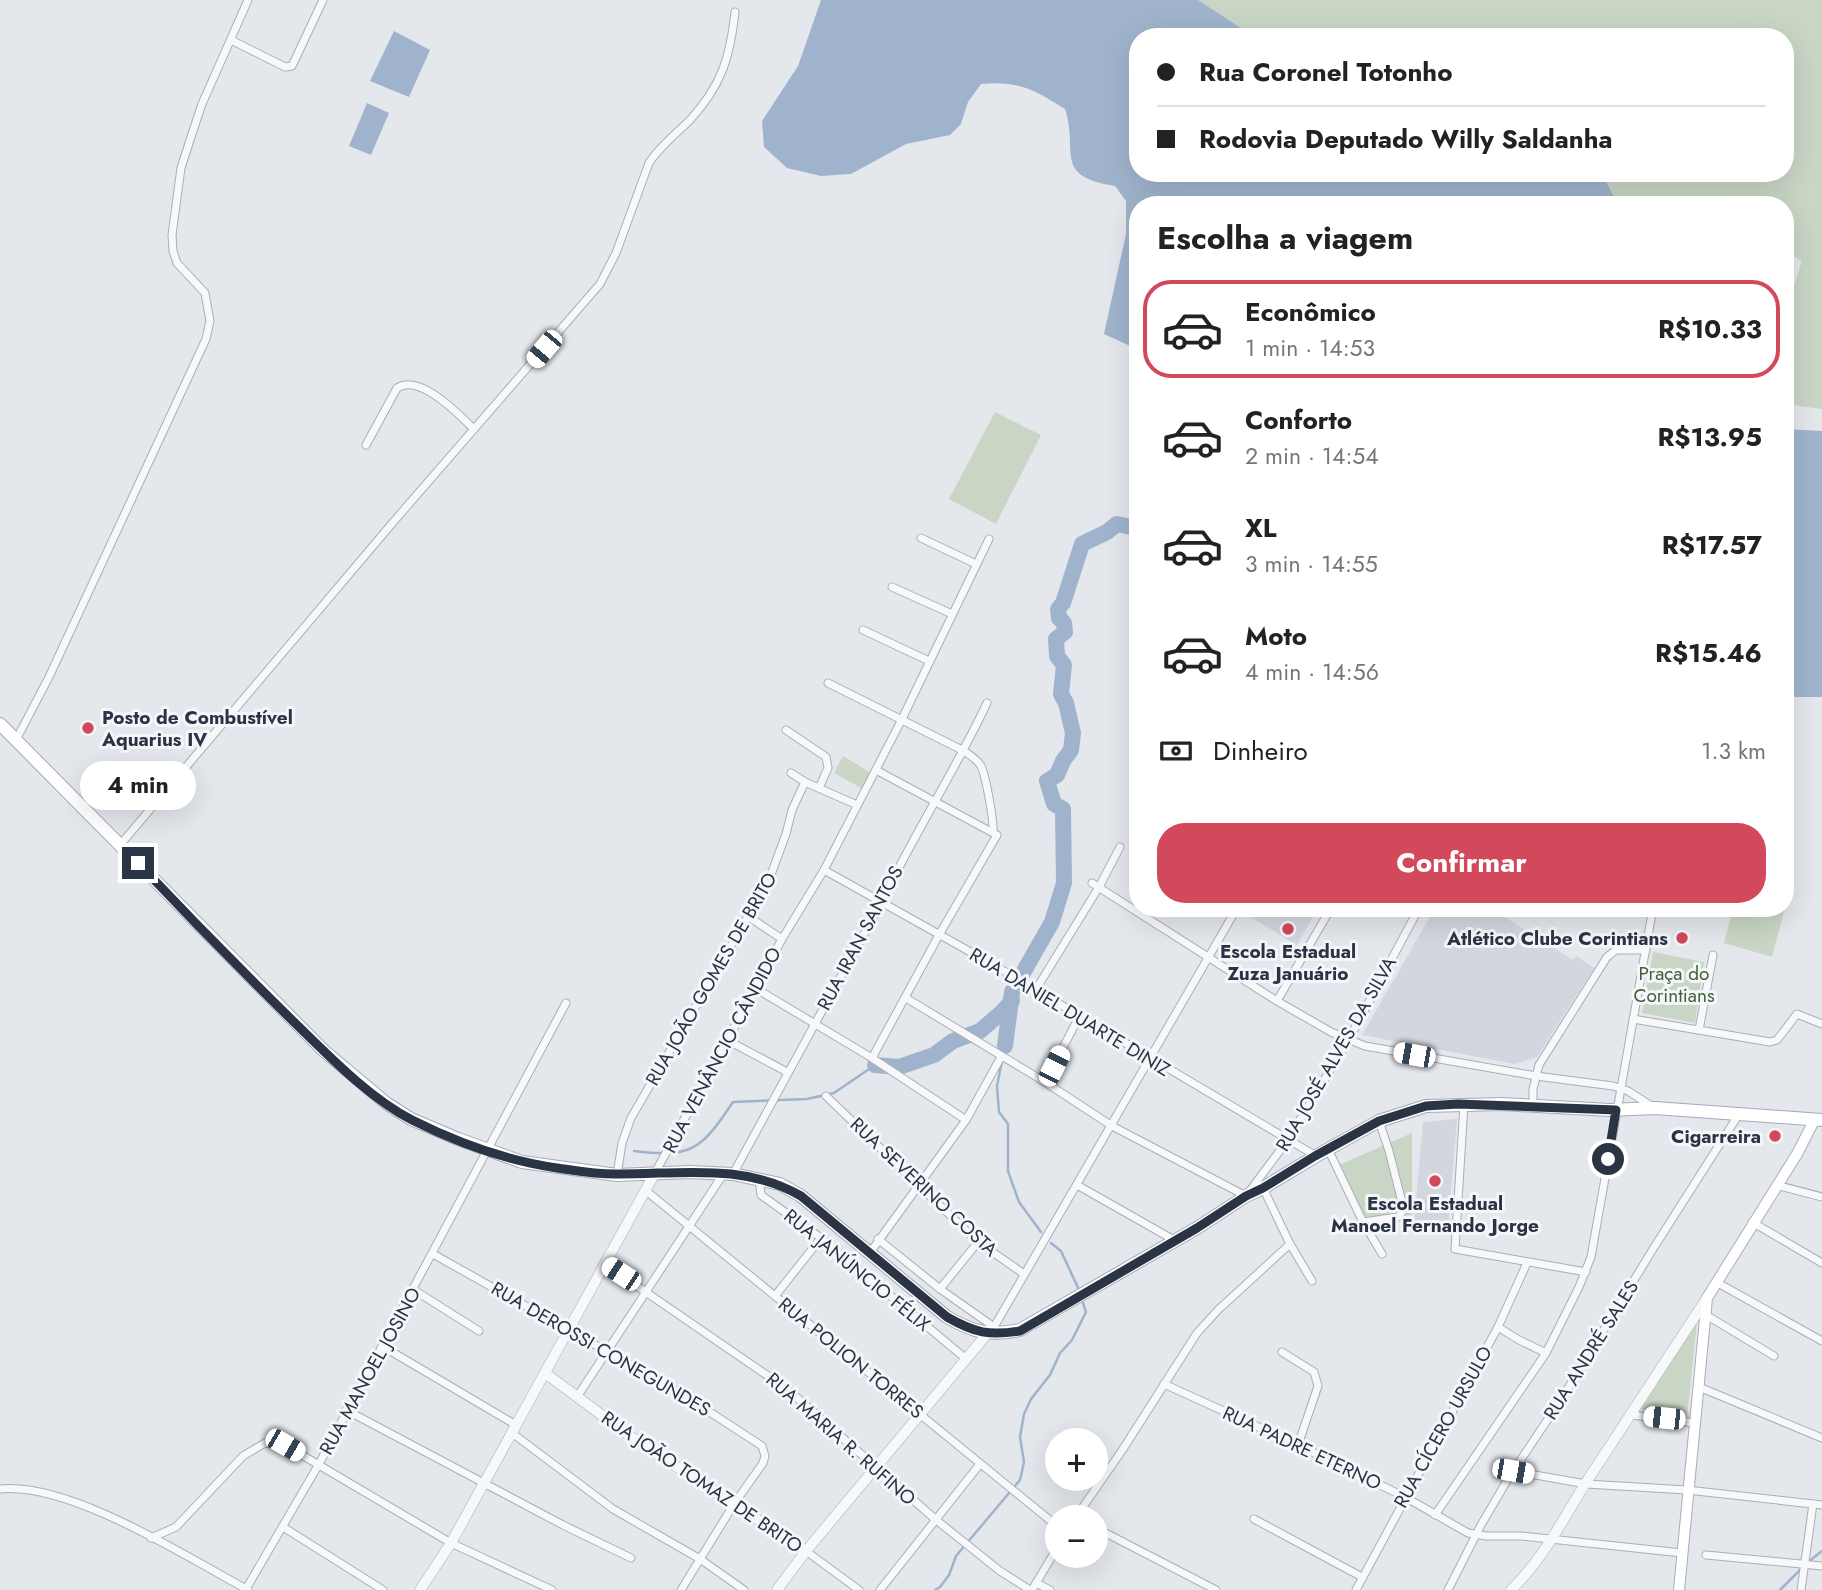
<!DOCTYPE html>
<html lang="pt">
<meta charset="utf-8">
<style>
:root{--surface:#fff;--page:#f2f2f2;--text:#222;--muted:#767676;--line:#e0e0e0;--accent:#d1495b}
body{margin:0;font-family:Jost,sans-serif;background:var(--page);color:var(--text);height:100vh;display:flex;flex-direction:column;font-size:26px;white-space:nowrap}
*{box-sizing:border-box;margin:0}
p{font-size:23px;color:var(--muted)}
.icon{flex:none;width:38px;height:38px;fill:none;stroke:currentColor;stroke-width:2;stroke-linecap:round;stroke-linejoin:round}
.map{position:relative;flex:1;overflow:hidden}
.sheet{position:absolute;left:1129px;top:196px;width:665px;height:721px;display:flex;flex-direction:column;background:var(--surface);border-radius:28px;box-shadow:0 7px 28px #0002}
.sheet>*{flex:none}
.hud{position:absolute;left:1129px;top:28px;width:665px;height:154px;border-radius:28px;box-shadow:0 7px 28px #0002;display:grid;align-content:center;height:154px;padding:0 28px;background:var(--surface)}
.controls{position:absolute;left:1045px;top:1428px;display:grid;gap:14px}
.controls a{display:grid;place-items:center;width:63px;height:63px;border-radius:50%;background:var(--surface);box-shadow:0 7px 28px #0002;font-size:35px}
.end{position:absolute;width:32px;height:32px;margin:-16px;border:9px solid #2b3445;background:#fff;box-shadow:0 0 0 4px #fff}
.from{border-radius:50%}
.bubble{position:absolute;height:49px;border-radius:24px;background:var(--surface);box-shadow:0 7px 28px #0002;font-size:23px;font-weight:700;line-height:49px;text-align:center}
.car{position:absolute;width:21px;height:42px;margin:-21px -10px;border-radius:9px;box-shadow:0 0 5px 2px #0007;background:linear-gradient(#fff 24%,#345 0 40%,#fff 0 76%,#345 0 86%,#fff 0)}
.hud b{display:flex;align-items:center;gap:24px;height:66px;font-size:26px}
.hud b+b{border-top:2px solid var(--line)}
.hud i{width:18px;height:18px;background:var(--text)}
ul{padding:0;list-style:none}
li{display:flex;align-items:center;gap:21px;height:98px;margin:0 14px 10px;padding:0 14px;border:4px solid transparent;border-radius:28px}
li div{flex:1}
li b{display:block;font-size:26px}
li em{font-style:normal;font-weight:700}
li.current{border-color:var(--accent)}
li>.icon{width:63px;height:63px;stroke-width:1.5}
h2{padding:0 28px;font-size:32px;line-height:84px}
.pay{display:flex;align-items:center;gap:18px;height:77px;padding:0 28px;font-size:26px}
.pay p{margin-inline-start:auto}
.cta{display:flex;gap:14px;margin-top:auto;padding:14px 28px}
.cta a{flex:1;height:80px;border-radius:28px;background:var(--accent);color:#fff;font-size:28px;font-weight:700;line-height:80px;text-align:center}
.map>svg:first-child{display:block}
.built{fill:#d2d6de}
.green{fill:#c9d6c5}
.water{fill:#9fb4cc}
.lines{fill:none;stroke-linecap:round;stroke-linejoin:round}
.stream{stroke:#9fb4cc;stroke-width:2.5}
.river{stroke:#9fb4cc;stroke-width:16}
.minor-casing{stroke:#a9aeb7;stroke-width:9}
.tertiary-casing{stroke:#a9aeb7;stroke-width:11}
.secondary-casing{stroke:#a9aeb7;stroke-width:12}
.primary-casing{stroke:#a3abb8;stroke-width:14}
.minor{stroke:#f7f8fa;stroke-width:7}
.tertiary{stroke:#f7f8fa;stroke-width:10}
.secondary{stroke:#fff;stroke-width:10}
.primary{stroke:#fff;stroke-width:12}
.route{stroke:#2b3445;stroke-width:9}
.poi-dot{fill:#d1495b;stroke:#f4f6f9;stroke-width:2.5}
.labels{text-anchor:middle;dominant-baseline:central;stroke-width:6;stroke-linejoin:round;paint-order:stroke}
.poi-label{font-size:19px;font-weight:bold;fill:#2b3445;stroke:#f4f6f9;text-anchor:end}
.street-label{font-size:19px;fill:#2b3445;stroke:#f4f6f9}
.park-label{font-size:19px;fill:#3f6138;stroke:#f4f6f9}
</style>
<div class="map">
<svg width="1822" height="1590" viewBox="0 0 1822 1590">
<rect width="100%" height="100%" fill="#e4e7ec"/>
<g class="built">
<path d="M1246 908H1318L1297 945 1244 913Z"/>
<path d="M1435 908H1490L1573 960 1577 956 1594 968 1537 1057 1515 1064 1362 1035Z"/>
<path d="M1457 1119 1448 1226 1414 1223 1423 1122Z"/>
</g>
<g class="green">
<path d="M1198 0H1822V409L1785 404V312L1802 261 1785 252V205H1619L1601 173H1785V37H1255Z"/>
<path d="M995 412 1041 435 996 524 949 499Z"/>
<path d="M843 756 871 773 863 789 834 773Z"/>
<path d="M1733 908H1785L1772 957 1724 943Z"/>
<path d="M1653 952 1704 962 1695 1023 1642 1013Z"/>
<path d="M1412 1133V1215L1361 1217 1339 1165Z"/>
<path d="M1697 1322 1687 1417 1641 1409 1689 1333Z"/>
</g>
<g class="water">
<path d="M821 0H1198L1255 37H1138V173H1601L1619 205H1138L1137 349 1104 334 1126 234V201L1115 186C1052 176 1079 152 1065 109 1035 90 1018 80 981 84L968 102 961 124 950 135 906 144 851 174 821 176 787 168 764 147 762 121 798 66Z"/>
<path d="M394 31 430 50 409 97 370 81Z"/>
<path d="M367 103 389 113 371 155 349 146Z"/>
<path d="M1785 429 1822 431V697H1785Z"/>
</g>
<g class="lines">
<g class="stream">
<path d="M1005 1046 997 1086 999 1112 1008 1124V1171L1019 1202 1041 1232"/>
<path d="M634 1151C692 1158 701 1150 733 1102L807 1099 834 1093 875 1065"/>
<path d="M1051 1243 1061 1251 1079 1290"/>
<path d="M1807 1563 1822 1551"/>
<path d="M935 1590 940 1587 949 1575 956 1556 1020 1480 1024 1462 1020 1437 1024 1414 1031 1399 1050 1375 1060 1353 1072 1340 1086 1312 1082 1300"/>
<path d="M1780 1590 1802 1568"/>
</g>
<g class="river">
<path d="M1005 1046 1012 992 1052 922 1064 883 1063 809 1054 804 1047 781 1057 775 1063 761 1071 750 1073 733 1066 703 1061 694 1064 665 1057 656 1056 639 1065 632 1064 623 1059 618 1058 609 1063 603 1082 544 1107 532 1117 524 1131 527 1137 523 1138 516"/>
<path d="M875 1065 899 1067 934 1055 953 1041 980 1031 1002 1012 1012 1001"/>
</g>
<defs>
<g id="minor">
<path d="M231 40 285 67 292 66 323 0"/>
<path d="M366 445 397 388C420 373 458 414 474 429"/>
<path d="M921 538 976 564"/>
<path d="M892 587 952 614"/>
<path d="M863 630 929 661"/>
<path d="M828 683 964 751C971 756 977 759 981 766 986 777 994 821 993 832"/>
<path d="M786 730 826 757 828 768 819 788"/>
<path d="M16 740 49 677 206 339 210 321 205 293 177 263 173 251 172 235 181 168 191 137 202 104 248 0"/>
<path d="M791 773 805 782 857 805"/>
<path d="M120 845 395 520 600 284 616 253 649 163C660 146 676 134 690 120 722 85 730 57 735 12"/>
<path d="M824 870 992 964 1316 1156"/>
<path d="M1092 883 1277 1001 1331 1032 1365 1046 1536 1076 1613 1086 1628 1091 1653 1107"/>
<path d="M749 917 782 939"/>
<path d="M755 988 872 1058 966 1120"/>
<path d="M1035 991 1099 887 1120 847"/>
<path d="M906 998 1045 1082 1112 1126 1246 1196 1287 1141 1348 1041 1419 908"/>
<path d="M1277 1001 1331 908"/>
<path d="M1633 1019 1770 1042 1777 1040 1797 1014 1822 1024"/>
<path d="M1699 1030 1713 955"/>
<path d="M727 1040 787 1072"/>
<path d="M872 1058 939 935 997 835 876 770"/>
<path d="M1045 1082 1079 1017"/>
<path d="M826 1096 978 1242 1024 1274"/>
<path d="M1464 1104 1455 1249 1586 1272"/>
<path d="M1533 1105V1089L1539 1065 1607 957 1616 950H1646"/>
<path d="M1328 1149 1363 1222 1382 1254"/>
<path d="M655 1173 782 939 824 870 901 721 989 539"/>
<path d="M733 1174 882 901C914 834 955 771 987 703"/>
<path d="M617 1175 622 1143 631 1118 769 880 786 834 792 810 805 782"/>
<path d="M759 1179 761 1195 821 1238 965 1358"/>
<path d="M1077 1185 1174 1240"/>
<path d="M1776 1185 1822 1197"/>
<path d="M645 1190 1057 1526"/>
<path d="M1363 1222 1398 1217 1404 1210 1389 1151 1379 1121"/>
<path d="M1752 1222 1822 1263"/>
<path d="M878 1239 940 1289 994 1327"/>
<path d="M1290 1244 1312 1281"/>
<path d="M433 1254 679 1392 762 1446 765 1456 763 1463 734 1504 681 1590"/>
<path d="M869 1254 966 1120 1001 1057"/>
<path d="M605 1264 787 1389 935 1519 1000 1571 1030 1590"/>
<path d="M1716 1282 1822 1341"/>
<path d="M940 1289 978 1242"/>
<path d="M414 1290 479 1331"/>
<path d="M775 1296 821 1238"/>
<path d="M1706 1315 1774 1356"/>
<path d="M1498 1327 1519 1340 1546 1353"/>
<path d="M988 1333 994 1327 1237 908"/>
<path d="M382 1346 516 1425"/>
<path d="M1282 1352 1314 1372 1318 1386 1298 1445"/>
<path d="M1164 1384 1298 1445 1405 1497 1468 1533 1486 1536H1521L1682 1553"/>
<path d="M1699 1387 1822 1438"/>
<path d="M577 1397 724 1173"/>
<path d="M346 1410 563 1525 631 1558"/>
<path d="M1632 1415 1695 1423"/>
<path d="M512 1433 613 1509 700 1559 744 1590"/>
<path d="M1513 1471 1586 1484 1687 1490 1822 1505"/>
<path d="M0 1489C70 1482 185 1556 248 1590"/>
<path d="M1435 1515 1546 1353 1579 1287 1591 1257 1653 908"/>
<path d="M1076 1517 1123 1449 1197 1333 1218 1310 1290 1244 1263 1188"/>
<path d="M1254 1519 1362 1577"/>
<path d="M283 1527 383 1590"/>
<path d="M1096 1528 1216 1590"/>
<path d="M151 1538 176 1527 243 1456 265 1443 285 1445 451 1543 552 1590"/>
<path d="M806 1551 859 1590"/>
<path d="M1706 1555 1822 1566"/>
<path d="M1036 1583 1050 1590"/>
<path d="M246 1589 319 1464 566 1003"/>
<path d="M880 1590 980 1464"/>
<path d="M1032 1590 1057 1548"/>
<path d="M1356 1590 1498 1327 1527 1263"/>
<path d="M1448 1590 1481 1525 1508 1479 1562 1398 1653 1249 1739 1114"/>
<path d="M1801 1590 1813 1504"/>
</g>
<g id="tertiary">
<path d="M545 1373 634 1439 806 1551"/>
<path d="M420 1590 451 1543 655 1173"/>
<path d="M777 1590 806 1551 987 1334"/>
<path d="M1511 1590C1544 1558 1563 1519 1587 1481 1627 1420 1667 1359 1707 1298"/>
</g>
<path id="secondary" d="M1679 1590 1707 1298 1797 1154 1815 1119"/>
<path id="primary" d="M0 724 323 1050 386 1103 411 1119 458 1139 522 1162 617 1175 689 1172 733 1174 780 1184 801 1196 947 1317C975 1333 989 1336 1020 1330L1197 1228 1246 1196 1263 1188 1316 1156 1379 1121 1426 1106 1501 1104 1610 1110 1655 1108 1822 1120"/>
</defs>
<use href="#minor" class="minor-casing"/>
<use href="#tertiary" class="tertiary-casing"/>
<use href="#secondary" class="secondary-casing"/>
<use href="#primary" class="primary-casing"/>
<use href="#minor" class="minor"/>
<use href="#tertiary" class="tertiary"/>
<use href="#secondary" class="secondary"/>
<use href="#primary" class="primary"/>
</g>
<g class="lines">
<path class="route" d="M138 863C189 917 241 970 294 1022 328 1055 369 1098 412 1120 456 1142 508 1161 557 1168 578 1171 599 1175 620 1174 683 1174 744 1163 801 1196L947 1317C975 1333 989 1336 1020 1331L1197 1228 1246 1196 1263 1188 1315 1156 1379 1121 1426 1106 1458 1104 1616 1110 1608 1159"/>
</g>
<g class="poi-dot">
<circle cx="88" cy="728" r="7"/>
<circle cx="1288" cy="929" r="7"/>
<circle cx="1682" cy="938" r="7"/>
<circle cx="1775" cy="1136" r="7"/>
<circle cx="1435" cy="1181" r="7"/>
</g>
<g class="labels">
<g class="poi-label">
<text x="102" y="717" text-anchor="start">Posto de Combustível<tspan x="102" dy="22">Aquarius IV</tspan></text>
<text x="1668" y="938">Atlético Clube Corintians</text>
<text x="1288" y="951" text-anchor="middle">Escola Estadual<tspan x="1288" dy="22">Zuza Januário</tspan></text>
<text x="1761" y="1136">Cigarreira</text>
<text x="1435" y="1203" text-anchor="middle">Escola Estadual<tspan x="1435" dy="22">Manoel Fernando Jorge</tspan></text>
</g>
<g class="street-label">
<text transform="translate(860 938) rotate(-62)">RUA IRAN SANTOS</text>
<text transform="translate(711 979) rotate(-60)">RUA JOÃO GOMES DE BRITO</text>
<text transform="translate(1070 1012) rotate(31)">RUA DANIEL DUARTE DINIZ</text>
<text transform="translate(722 1050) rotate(-62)">RUA VENÂNCIO CÂNDIDO</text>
<text transform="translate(1336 1054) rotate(-60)">RUA JOSÉ ALVES DA SILVA</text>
<text transform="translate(924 1187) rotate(43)">RUA SEVERINO COSTA</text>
<text transform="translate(857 1270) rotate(39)">RUA JANÚNCIO FÉLIX</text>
<text transform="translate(601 1349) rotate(30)">RUA DEROSSI CONEGUNDES</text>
<text transform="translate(1591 1350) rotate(-58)">RUA ANDRÉ SALES</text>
<text transform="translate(851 1358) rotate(39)">RUA POLION TORRES</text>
<text transform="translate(370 1371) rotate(-61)">RUA MANOEL JOSINO</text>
<text transform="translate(1443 1427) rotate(-61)">RUA CÍCERO URSULO</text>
<text transform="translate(841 1439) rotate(41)">RUA MARIA R. RUFINO</text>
<text transform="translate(1302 1448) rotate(25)">RUA PADRE ETERNO</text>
<text transform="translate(702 1482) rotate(34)">RUA JOÃO TOMAZ DE BRITO</text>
</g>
<g class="park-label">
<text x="1674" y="973">Praça do<tspan x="1674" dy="22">Corintians</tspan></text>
</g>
</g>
</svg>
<div class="controls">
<a>+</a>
<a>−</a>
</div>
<i class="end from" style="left:1608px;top:1159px"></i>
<i class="end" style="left:138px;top:863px"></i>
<div class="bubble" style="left:80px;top:761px;width:116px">4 min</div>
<i class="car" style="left:544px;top:349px;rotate:220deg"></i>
<i class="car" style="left:1414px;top:1055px;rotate:280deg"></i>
<i class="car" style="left:1054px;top:1066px;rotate:27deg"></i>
<i class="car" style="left:621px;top:1274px;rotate:303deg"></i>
<i class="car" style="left:1664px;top:1418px;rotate:276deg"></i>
<i class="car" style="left:285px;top:1445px;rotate:120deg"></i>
<i class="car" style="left:1513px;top:1471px;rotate:100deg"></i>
<div class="hud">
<b><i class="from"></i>Rua Coronel Totonho</b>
<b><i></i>Rodovia Deputado Willy Saldanha</b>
</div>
<section class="sheet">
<h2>Escolha a viagem</h2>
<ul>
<li class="current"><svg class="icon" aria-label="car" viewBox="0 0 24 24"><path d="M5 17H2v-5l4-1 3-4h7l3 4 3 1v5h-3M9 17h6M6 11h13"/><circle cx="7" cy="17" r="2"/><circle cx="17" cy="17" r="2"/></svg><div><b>Econômico</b><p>1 min · 14:53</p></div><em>R$10.33</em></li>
<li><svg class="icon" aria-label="car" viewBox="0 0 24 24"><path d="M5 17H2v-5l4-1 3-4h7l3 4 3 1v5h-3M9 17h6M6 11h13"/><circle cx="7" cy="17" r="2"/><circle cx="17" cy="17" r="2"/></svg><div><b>Conforto</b><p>2 min · 14:54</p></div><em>R$13.95</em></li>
<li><svg class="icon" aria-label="car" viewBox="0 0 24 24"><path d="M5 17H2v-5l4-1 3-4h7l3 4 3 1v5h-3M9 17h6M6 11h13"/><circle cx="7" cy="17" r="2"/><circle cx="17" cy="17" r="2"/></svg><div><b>XL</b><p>3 min · 14:55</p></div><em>R$17.57</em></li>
<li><svg class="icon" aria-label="car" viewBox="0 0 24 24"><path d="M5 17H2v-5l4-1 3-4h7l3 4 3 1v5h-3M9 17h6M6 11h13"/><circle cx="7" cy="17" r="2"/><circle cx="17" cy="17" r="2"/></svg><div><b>Moto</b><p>4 min · 14:56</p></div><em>R$15.46</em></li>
</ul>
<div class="pay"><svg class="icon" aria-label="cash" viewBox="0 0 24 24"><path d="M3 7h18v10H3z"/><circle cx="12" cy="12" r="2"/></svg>Dinheiro<p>1.3 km</p></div>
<div class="cta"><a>Confirmar</a></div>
</section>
</div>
